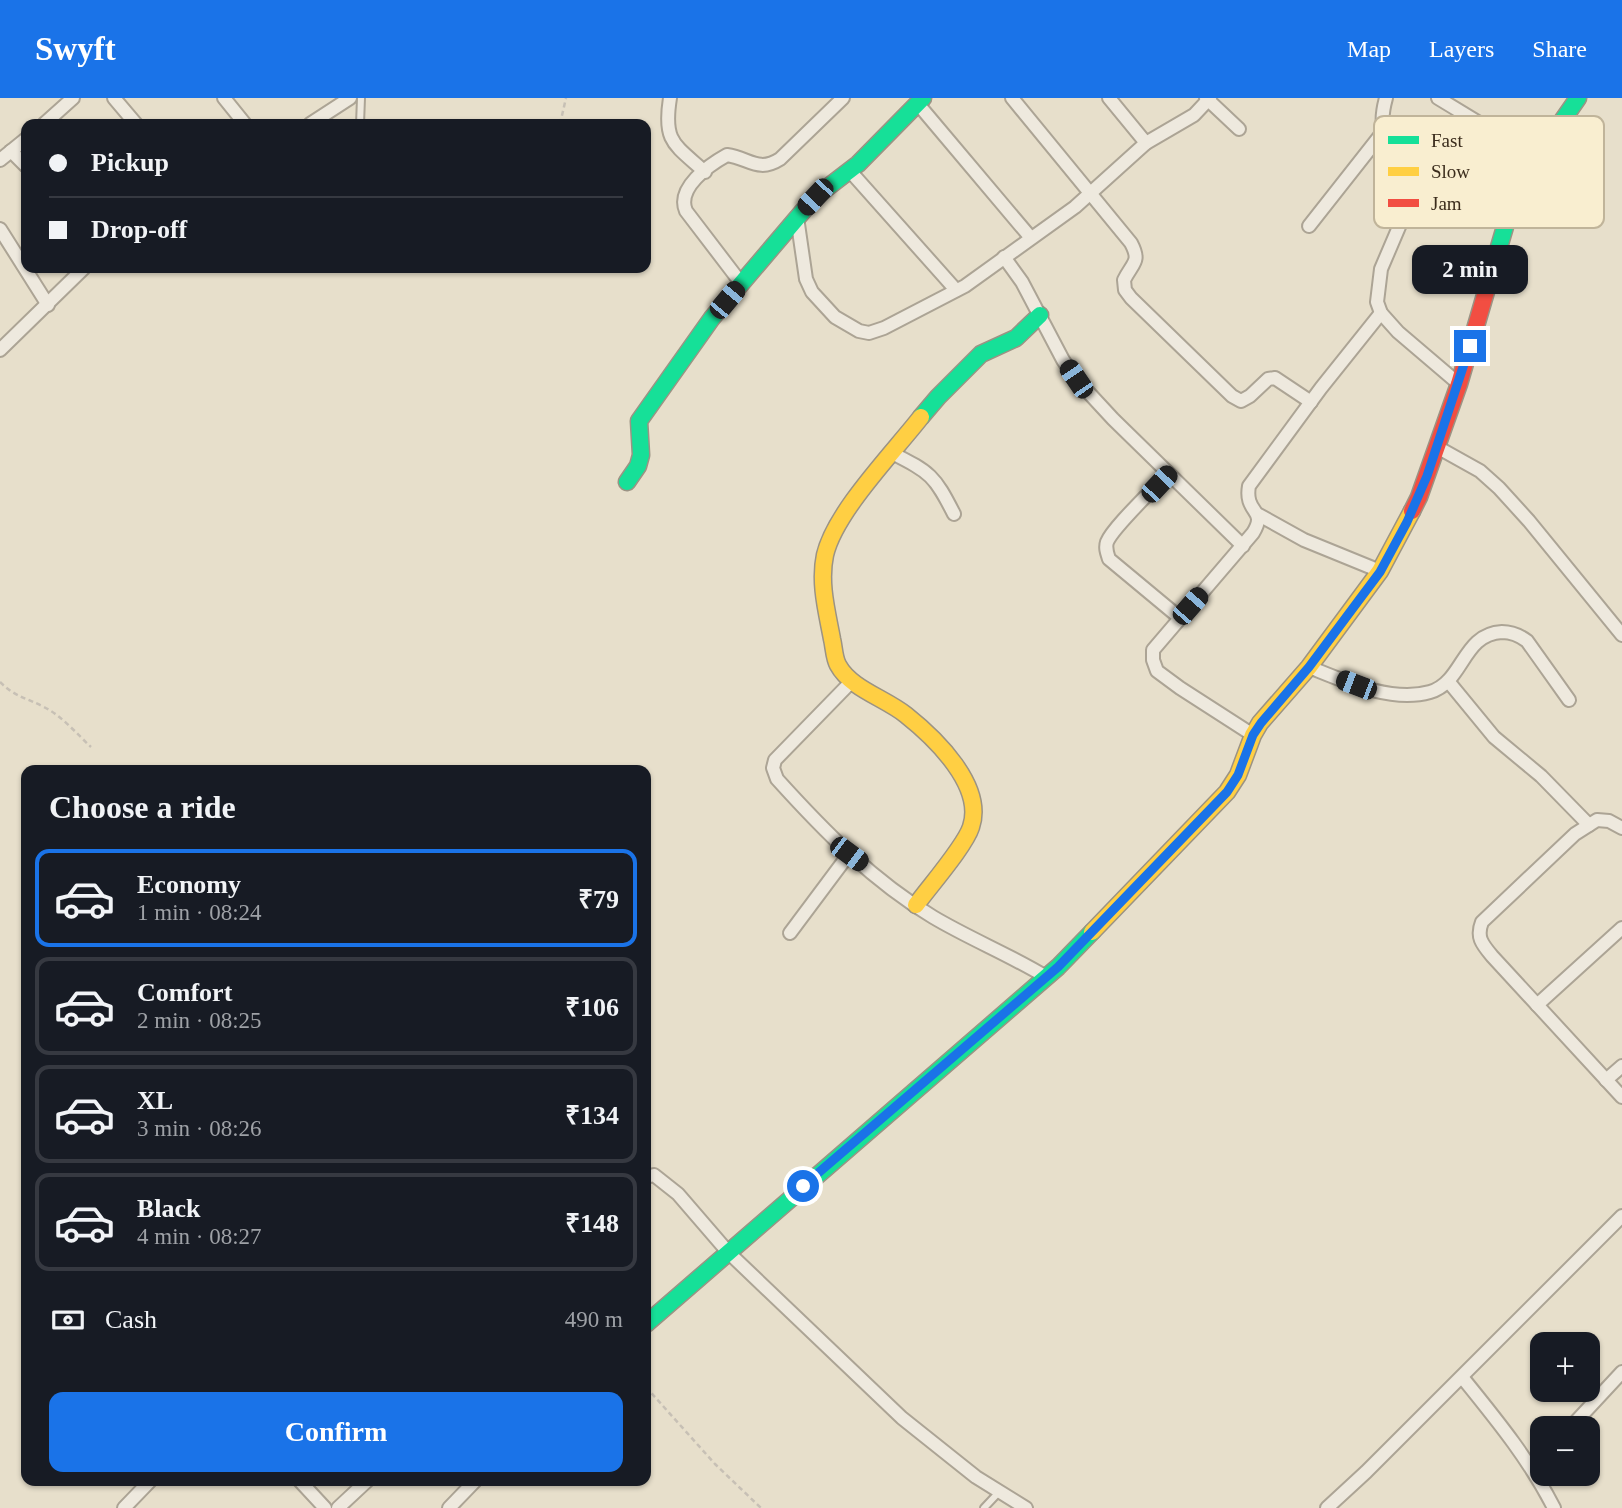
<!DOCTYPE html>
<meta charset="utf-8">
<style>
:root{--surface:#171b24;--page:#242831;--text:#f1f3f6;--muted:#9ea1a6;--line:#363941;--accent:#1a73e8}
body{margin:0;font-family:"Times New Roman",serif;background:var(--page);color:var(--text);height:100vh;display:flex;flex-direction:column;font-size:26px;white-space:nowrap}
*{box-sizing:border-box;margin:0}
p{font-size:23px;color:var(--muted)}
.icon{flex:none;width:38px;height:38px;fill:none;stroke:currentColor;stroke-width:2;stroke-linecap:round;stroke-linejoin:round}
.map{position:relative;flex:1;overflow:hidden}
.panel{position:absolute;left:21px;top:667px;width:630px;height:721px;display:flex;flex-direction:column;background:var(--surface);border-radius:14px;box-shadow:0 2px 5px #0004}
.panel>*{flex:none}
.top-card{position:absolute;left:21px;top:21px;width:630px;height:154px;border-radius:14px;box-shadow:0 2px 5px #0004;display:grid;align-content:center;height:154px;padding:0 28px;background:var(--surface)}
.controls{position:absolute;left:1530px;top:1234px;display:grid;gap:14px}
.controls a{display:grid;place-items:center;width:70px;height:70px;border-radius:14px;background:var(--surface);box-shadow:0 2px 5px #0004;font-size:35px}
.end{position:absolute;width:32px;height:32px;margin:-16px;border:9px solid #1a73e8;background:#fff;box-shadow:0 0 0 4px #fff}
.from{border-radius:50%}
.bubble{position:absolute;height:49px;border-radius:14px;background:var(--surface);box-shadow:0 2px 5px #0004;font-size:23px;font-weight:700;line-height:49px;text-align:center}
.car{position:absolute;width:21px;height:42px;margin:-21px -10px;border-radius:9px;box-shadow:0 0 5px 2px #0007;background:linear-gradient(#222 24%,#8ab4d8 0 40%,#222 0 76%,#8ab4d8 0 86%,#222 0)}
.top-card b{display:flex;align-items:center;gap:24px;height:66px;font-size:26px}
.top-card b+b{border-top:2px solid var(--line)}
.top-card i{width:18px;height:18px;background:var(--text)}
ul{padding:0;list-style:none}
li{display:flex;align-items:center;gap:21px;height:98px;margin:0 14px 10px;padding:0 14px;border:4px solid var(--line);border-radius:14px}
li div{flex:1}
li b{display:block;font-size:26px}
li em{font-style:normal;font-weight:700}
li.current{border-color:var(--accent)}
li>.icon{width:63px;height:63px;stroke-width:1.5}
h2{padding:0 28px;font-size:32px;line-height:84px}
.pay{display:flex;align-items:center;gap:18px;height:77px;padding:0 28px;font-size:26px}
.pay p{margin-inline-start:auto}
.primary-button{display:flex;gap:14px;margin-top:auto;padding:14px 28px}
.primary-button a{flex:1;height:80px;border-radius:14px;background:var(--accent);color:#fff;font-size:28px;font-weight:700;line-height:80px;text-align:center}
header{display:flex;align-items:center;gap:42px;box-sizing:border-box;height:98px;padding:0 35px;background:var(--accent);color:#fff}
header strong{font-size:33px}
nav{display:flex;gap:38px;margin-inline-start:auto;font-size:24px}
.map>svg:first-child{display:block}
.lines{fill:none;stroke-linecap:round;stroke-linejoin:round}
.lane-casing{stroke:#aca495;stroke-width:10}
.street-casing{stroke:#aca495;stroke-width:16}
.fast-casing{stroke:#9b9384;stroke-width:19}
.slow-casing{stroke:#9b9384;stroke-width:19}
.jam-casing{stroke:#9b9384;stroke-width:19}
.path{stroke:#c7c0b5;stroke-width:2.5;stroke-dasharray:5 3.5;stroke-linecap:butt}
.lane{stroke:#eee9de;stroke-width:6}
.street{stroke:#eee9de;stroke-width:12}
.fast{stroke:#16e098;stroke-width:16}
.slow{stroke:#ffcf43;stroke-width:16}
.jam{stroke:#f24e42;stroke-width:16}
.route{stroke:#1a73e8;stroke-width:9}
.key{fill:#f9eed0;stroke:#c0b49a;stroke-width:2}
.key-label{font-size:19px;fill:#3b2c1c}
</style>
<header>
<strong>Swyft</strong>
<nav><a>Map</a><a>Layers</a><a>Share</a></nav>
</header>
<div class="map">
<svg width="1622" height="1410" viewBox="0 0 1622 1410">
<rect width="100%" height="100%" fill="#e7dfcb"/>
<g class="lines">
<defs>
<g id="lane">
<path d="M360 26 361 0"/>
<path d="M984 1410 1000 1393"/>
</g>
<g id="street">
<path d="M114 0 136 26"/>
<path d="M224 0 245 26"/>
<path d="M670 0C663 44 674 46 705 74"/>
<path d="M1012 0 1131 145C1141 164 1133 164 1124 182L1125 192 1131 200 1232 298 1241 303 1250 298 1268 281 1275 280 1311 304"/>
<path d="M1109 0 1146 45"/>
<path d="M1206 0 1239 31"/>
<path d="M1386 0C1370 58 1414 38 1422 75L1381 171 1377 204 1381 215 1398 234 1459 286"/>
<path d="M1438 0 1527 54"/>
<path d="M918 6 1031 140"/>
<path d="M44 26 73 0"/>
<path d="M310 26 350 0"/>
<path d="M11 53 26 68"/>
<path d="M0 62 26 41"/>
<path d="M850 73 956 192"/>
<path d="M797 119 806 181 812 194 835 219 859 233 869 235 884 230 965 188 1075 109 1146 45 1194 17 1210 0"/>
<path d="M1309 128 1383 34"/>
<path d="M0 131 48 207"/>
<path d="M1004 159 1022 184 1063 262 1076 281 1113 321 1243 448"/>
<path d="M741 185 686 113C676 90 709 67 727 57 749 60 758 75 780 61L843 0"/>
<path d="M0 252 84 170"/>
<path d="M1437 349 1480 373 1499 390 1529 423 1622 537"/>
<path d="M892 355C931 375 934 377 954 416"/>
<path d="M1168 375C1155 390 1113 429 1107 444 1105 450 1107 455 1109 461L1180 520"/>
<path d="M1259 417 1304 442 1380 473"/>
<path d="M1309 569C1344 583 1391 605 1430 594 1464 584 1462 536 1502 534 1512 534 1519 537 1527 543L1569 602"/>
<path d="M852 583 775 662 773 670 777 681C824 733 873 783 933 819 970 841 1010 857 1046 879"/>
<path d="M1448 583 1494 639 1541 678 1589 727"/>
<path d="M1253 637 1180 590 1157 573 1153 562V552L1253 435C1268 411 1244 416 1249 388L1321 290 1381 215"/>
<path d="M1622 730 1609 723 1597 722 1575 736 1482 824C1476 839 1482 846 1492 858L1622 999"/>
<path d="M790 835 849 756"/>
<path d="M1537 907 1622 830"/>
<path d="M1606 982 1622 968"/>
<path d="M646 1079 654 1077 678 1096 728 1154 902 1320 976 1379 1026 1410"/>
<path d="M1462 1279C1496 1321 1529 1361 1554 1410"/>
<path d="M1570 1330 1622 1274"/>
<path d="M299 1382 325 1410"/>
<path d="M124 1410 151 1382"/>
<path d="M338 1410 368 1382"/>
<path d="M449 1410 476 1382"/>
<path d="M1327 1410 1366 1374 1622 1118"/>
</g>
<g id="fast">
<path d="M1497 156 1527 54 1537 42 1560 26 1578 0"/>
<path d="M921 319 938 299 981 256 1016 240 1040 217"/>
<path d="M627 384 638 368 641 357 639 323 712 220 815 99 858 66 923 0"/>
<path d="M646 1226 1058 869 1092 834"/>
</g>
<g id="slow">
<path d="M916 807C929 789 965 748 971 729 985 688 935 640 906 617 885 600 851 591 838 567 834 560 834 549 832 541 827 514 819 485 825 457 835 414 893 355 921 319"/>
<path d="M1092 834 1227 694 1238 677 1253 637 1260 625 1309 569 1380 473 1412 413"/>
</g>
<path id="jam" d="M1412 413 1419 399 1459 286 1497 156"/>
</defs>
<use href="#lane" class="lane-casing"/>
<use href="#street" class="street-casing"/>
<use href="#fast" class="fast-casing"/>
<use href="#slow" class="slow-casing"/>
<use href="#jam" class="jam-casing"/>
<g class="path">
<path d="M560 26 566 0"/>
<path d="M0 584C15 599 27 600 44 609 62 618 77 636 91 649"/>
<path d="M646 1289 715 1366 761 1410"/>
</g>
<use href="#lane" class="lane"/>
<use href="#street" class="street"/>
<use href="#fast" class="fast"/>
<use href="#slow" class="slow"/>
<use href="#jam" class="jam"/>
</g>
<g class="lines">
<path class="route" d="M803 1088 1058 869 1227 694 1238 677 1253 637 1261 625 1309 569 1362 498 1380 474 1407 424 1427 378 1470 248"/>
</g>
<rect x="1374" y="18" width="230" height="112" rx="10" class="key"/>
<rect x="1388" y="38" width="31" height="8" fill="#16e098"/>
<rect x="1388" y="69" width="31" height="9" fill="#ffcf43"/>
<rect x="1388" y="101" width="31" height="8" fill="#f24e42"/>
<g class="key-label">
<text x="1431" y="49">Fast</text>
<text x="1431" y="80">Slow</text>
<text x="1431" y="112">Jam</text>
</g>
</svg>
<div class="controls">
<a>+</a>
<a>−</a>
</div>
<i class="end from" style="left:803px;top:1088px"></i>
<i class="end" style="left:1470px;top:248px"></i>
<div class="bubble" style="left:1412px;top:147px;width:116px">2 min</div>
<i class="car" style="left:815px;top:99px;rotate:223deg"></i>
<i class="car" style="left:727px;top:202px;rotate:40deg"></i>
<i class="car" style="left:1076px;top:281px;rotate:326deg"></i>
<i class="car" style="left:1159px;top:386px;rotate:43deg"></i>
<i class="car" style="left:1190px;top:508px;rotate:41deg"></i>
<i class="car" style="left:1356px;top:587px;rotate:291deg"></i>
<i class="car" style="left:849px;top:756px;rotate:127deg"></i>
<div class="top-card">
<b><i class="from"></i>Pickup</b>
<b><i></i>Drop-off</b>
</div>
<section class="panel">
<h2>Choose a ride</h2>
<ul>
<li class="current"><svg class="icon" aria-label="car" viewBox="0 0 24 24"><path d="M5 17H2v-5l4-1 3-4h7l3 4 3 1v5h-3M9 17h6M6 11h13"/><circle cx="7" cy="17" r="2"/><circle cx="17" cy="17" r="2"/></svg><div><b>Economy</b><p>1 min · 08:24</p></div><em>₹79</em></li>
<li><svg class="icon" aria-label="car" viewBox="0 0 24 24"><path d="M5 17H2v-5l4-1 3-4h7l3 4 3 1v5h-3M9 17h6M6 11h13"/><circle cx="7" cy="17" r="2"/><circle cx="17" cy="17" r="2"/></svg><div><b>Comfort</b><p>2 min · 08:25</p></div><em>₹106</em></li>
<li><svg class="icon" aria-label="car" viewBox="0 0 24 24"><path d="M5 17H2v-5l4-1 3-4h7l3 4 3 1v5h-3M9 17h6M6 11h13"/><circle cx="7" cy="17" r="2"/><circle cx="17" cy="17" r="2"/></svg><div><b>XL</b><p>3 min · 08:26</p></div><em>₹134</em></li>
<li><svg class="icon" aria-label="car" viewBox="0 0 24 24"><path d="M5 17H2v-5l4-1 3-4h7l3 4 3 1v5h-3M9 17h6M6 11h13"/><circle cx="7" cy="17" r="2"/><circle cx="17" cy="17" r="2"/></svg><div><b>Black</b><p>4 min · 08:27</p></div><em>₹148</em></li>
</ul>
<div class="pay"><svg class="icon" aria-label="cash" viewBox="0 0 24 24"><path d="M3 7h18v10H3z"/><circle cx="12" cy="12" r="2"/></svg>Cash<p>490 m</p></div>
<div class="primary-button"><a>Confirm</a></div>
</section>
</div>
